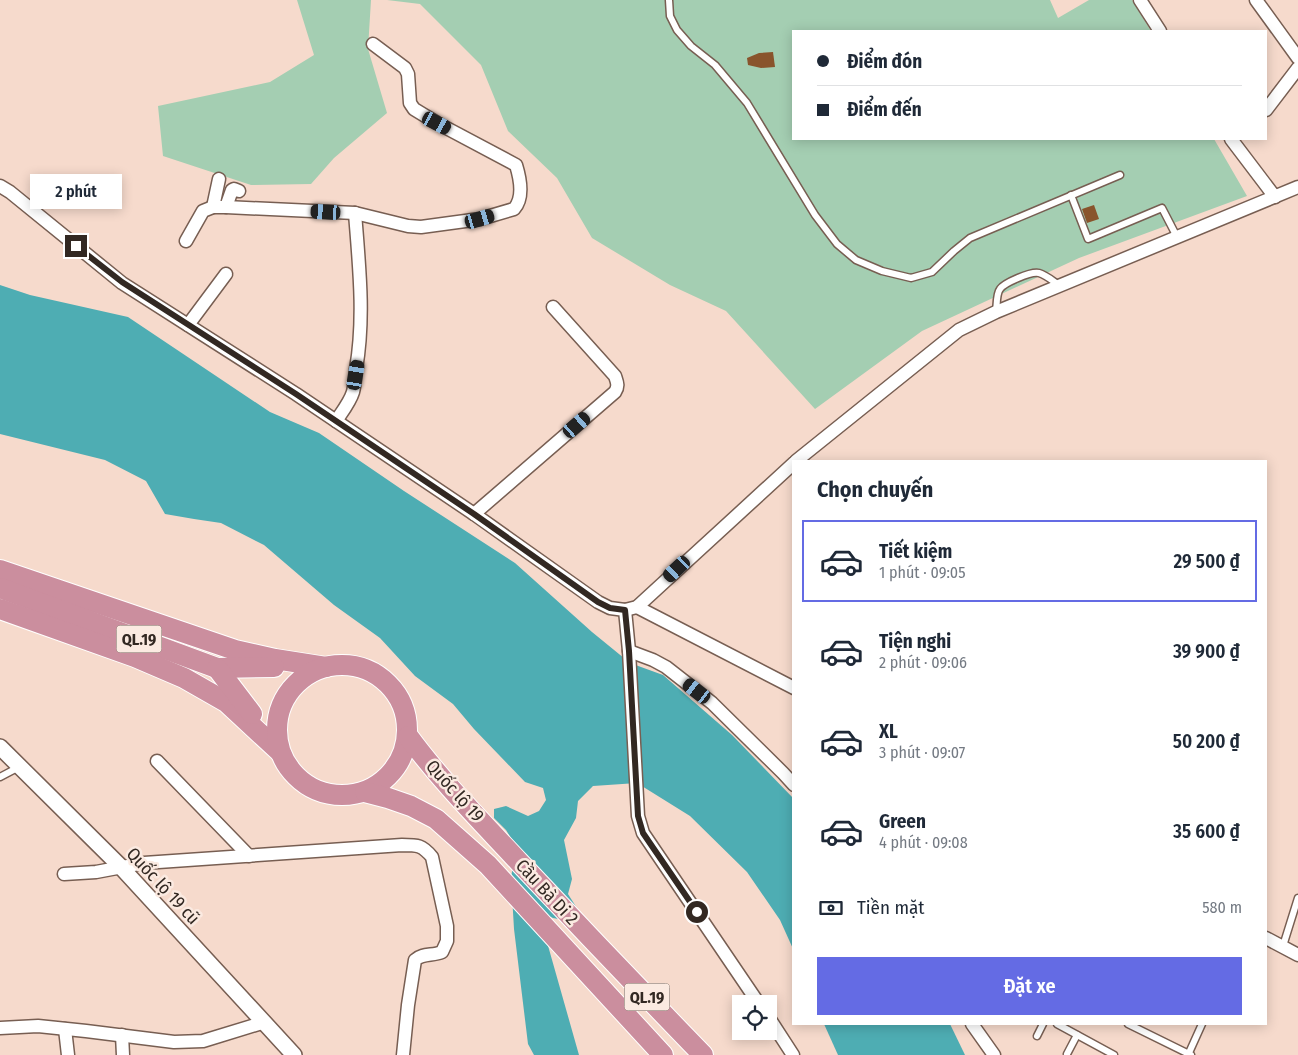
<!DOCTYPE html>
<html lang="vi">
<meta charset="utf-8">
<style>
:root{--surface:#fff;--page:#f6f6f7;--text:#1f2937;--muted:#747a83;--line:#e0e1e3;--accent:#646be4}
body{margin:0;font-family:"Fira Sans Condensed",sans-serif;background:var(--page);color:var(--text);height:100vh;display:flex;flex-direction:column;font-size:19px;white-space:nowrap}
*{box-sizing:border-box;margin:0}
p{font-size:16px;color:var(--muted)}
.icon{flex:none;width:28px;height:28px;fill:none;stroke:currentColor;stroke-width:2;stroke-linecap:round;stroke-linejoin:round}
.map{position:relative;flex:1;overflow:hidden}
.panel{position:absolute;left:792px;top:460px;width:475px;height:565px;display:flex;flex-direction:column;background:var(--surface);border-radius:0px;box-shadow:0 2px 12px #0003}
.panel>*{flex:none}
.banner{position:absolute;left:792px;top:30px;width:475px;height:110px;border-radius:0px;box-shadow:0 2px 12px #0003;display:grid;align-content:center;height:110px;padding:0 25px;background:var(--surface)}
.tools{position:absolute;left:732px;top:995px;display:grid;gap:10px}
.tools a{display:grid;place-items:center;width:45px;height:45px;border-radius:0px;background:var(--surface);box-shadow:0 2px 12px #0003;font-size:25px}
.end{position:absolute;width:22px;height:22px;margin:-11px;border:6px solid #322822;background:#fff;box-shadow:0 0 0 2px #fff}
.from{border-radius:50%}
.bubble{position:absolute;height:35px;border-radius:0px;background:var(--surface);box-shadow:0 2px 12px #0003;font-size:16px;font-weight:600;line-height:35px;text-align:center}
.car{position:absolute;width:15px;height:30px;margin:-15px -8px;border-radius:6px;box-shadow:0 0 4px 1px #0007;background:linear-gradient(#222 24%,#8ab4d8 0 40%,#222 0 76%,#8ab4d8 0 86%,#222 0)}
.banner b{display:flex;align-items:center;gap:18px;height:48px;font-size:19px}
.banner b+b{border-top:1px solid var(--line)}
.banner i{width:12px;height:12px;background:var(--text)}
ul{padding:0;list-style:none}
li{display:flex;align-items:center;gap:15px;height:82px;margin:0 10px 8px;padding:0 15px;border:2px solid transparent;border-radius:0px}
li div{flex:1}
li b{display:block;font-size:19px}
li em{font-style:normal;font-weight:600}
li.current{border-color:var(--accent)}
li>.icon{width:45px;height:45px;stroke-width:1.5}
h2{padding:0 25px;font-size:22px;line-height:60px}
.pay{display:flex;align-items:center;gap:12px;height:55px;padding:0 25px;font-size:19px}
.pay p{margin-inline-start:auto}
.action{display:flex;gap:10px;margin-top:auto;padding:10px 25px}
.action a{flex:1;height:58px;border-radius:0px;background:var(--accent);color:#fff;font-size:20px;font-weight:600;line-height:58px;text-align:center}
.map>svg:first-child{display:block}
.green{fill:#a4ceb2}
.water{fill:#4eadb3}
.building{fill:#89542c}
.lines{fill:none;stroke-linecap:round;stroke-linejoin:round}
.service-casing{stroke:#775e52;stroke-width:9}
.minor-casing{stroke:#775e52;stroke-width:15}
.tertiary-casing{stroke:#775e52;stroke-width:18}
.trunk-casing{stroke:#fff;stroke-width:22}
.service{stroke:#fff;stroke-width:6}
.minor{stroke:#fff;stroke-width:12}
.tertiary{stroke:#fff;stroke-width:15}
.trunk{stroke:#cb8e9e;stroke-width:20}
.route{stroke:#322822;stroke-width:6}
.labels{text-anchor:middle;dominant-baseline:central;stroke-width:5;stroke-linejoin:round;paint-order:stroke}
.shield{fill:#fbeae1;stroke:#6e625b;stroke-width:1}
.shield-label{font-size:16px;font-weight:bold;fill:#322822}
.street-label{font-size:18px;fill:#322822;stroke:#fbeae1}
</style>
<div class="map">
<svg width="1298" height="1055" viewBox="0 0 1298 1055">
<rect width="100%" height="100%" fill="#f6dacc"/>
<g class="green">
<path d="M297 0H371L368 49 387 113 334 158 311 184 251 185 163 156 158 106 270 82 314 55Z"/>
<path d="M387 0H1050L1058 18 1089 0H1132L1151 31H794V139H1214L1247 196 1079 258 922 331 815 409 726 311 670 285 592 238 557 178 508 131 481 65 420 4Z"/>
</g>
<g class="water">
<path d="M0 285 30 295 128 317 270 412 319 433 404 491 515 563 592 632 630 663 663 675 732 735 794 799V951L780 920 747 872 690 816 637 783 593 786 578 801 576 818 564 840 572 879 568 894 580 913 569 921 553 918 546 915 543 928 579 1055H534L528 1044 514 929 511 878 516 846 506 830 494 818V809L506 806 528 816 539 811 546 800 543 788 525 782 474 729 453 704 415 676 380 638 334 605 264 545 221 523 194 519 165 514 146 481 105 460 0 434Z"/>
<path d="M824 1024H950L965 1055H838Z"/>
</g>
<g class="building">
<path d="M773 52 775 67 761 68 748 65 747 58 759 53Z"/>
<path d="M1094 205 1099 219 1087 223 1082 209Z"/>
</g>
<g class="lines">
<defs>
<g id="service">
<path d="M669 0 670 16 677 30 691 46 715 65 747 103 815 215 837 244 856 260 882 271 911 278 932 272 954 251 970 238 1120 175"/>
<path d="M1071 195 1088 239 1162 208 1177 237"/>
<path d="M996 312C997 306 996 294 1000 289 1004 283 1031 271 1039 273 1046 275 1053 281 1059 285"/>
<path d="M0 777 19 767"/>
<path d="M1283 946 1298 898"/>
<path d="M1057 1024 1114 1055"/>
<path d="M1128 1024 1191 1055"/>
<path d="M1037 1036 1043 1024"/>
<path d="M1067 1054 1077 1035"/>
<path d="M1188 1055 1202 1024"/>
</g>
<g id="minor">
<path d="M1140 0 1160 31"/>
<path d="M1256 0 1298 58"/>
<path d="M1266 110 1298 68"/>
<path d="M1231 139 1275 197"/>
<path d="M0 186 10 192 122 283 296 394 474 514 598 602 610 608 625 610 629 651 638 816 643 833 759 1004"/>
<path d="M213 207 219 179"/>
<path d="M226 207 232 190 234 189 239 191"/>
<path d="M186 241 203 211 213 207H226L355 213 408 226 421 227 480 219 514 209C524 198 520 178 516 165L437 123 414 109 410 103 408 74 405 68 373 44"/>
<path d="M188 325 226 274"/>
<path d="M336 421C342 412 350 402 353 392 355 384 355 376 356 369 365 317 359 265 355 213"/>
<path d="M796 461 959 330 996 312 1298 187"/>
<path d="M474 514 615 392C619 386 617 382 615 376L553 307"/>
<path d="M637 607 794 688"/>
<path d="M625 610 637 607 794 463"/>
<path d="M629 651 653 660 666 667 712 703 783 773 794 785"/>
<path d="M157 761 249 856"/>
<path d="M64 874 96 872 144 863 402 845C418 845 422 845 432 857L447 926V941L442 952C433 956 422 953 415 960L408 1005 403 1055"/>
<path d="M1266 938 1298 955"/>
<path d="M769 1018 793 1055"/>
<path d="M972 1024 994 1055"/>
<path d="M0 1028 38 1026 86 1031 174 1042 203 1041 265 1022"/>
<path d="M65 1029 68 1055"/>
<path d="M122 1035 123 1055"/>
</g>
<path id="tertiary" d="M0 747 120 866 294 1055"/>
<g id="trunk">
<path d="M0 570 235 650 275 659 326 667"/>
<path d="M0 588 217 668 274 667"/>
<path d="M0 609 135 657 184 678 226 702 280 752"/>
<circle cx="342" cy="730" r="65"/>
<path d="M217 668 252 714"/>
<path d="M408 736C441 781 481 821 519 862 580 927 641 991 703 1055"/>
<path d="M365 792 388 798 411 806 436 819 488 865 663 1055"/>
</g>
</defs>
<use href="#service" class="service-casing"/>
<use href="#minor" class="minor-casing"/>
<use href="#tertiary" class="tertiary-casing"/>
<use href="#trunk" class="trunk-casing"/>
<use href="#service" class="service"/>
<use href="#minor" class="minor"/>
<use href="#tertiary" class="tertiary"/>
<use href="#trunk" class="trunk"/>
</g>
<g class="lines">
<path class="route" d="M76 246 122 282 296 394 474 514 598 602 610 608 625 610 629 651 638 816 643 833 697 912"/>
</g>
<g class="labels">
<g class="shield">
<rect x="116.5" y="625.5" width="45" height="27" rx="4"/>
<rect x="624.5" y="983.5" width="45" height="27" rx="4"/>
</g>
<g class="shield-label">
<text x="139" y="639">QL.19</text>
<text x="647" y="997">QL.19</text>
</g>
<g class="street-label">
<text transform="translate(455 791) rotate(48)">Quốc lộ 19</text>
<text transform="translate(163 886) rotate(47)">Quốc lộ 19 cũ</text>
<text transform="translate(547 892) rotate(47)">Cầu Bà Di 2</text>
</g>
</g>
</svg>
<div class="tools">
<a><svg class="icon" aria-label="locate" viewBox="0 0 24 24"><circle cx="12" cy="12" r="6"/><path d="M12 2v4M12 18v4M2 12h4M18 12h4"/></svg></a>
</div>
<i class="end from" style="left:697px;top:912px"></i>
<i class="end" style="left:76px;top:246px"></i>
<div class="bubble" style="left:30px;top:174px;width:92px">2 phút</div>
<i class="car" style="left:437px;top:123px;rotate:118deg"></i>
<i class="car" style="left:326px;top:212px;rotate:273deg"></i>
<i class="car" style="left:480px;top:219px;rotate:74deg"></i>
<i class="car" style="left:356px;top:375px;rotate:10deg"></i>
<i class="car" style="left:577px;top:425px;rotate:49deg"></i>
<i class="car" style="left:677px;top:569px;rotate:227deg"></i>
<i class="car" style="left:697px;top:691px;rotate:308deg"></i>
<div class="banner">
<b><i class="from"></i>Điểm đón</b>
<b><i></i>Điểm đến</b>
</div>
<section class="panel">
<h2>Chọn chuyến</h2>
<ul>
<li class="current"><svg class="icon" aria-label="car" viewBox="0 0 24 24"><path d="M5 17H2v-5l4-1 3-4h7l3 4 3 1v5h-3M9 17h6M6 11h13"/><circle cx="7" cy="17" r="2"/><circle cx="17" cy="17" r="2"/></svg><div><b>Tiết kiệm</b><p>1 phút · 09:05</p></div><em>29 500 ₫</em></li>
<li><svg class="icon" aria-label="car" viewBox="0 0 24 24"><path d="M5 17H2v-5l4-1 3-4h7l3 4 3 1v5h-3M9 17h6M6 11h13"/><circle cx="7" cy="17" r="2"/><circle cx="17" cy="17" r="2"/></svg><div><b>Tiện nghi</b><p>2 phút · 09:06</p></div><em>39 900 ₫</em></li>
<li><svg class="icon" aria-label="car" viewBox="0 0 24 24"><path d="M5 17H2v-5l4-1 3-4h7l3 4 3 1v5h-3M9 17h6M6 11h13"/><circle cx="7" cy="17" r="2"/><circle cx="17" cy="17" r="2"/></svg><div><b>XL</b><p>3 phút · 09:07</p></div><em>50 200 ₫</em></li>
<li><svg class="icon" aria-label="car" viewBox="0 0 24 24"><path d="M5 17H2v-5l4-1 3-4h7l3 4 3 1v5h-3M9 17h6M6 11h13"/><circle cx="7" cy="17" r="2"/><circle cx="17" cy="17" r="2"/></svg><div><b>Green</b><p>4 phút · 09:08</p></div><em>35 600 ₫</em></li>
</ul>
<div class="pay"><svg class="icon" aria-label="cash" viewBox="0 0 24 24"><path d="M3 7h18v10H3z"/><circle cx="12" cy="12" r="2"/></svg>Tiền mặt<p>580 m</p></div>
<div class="action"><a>Đặt xe</a></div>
</section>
</div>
